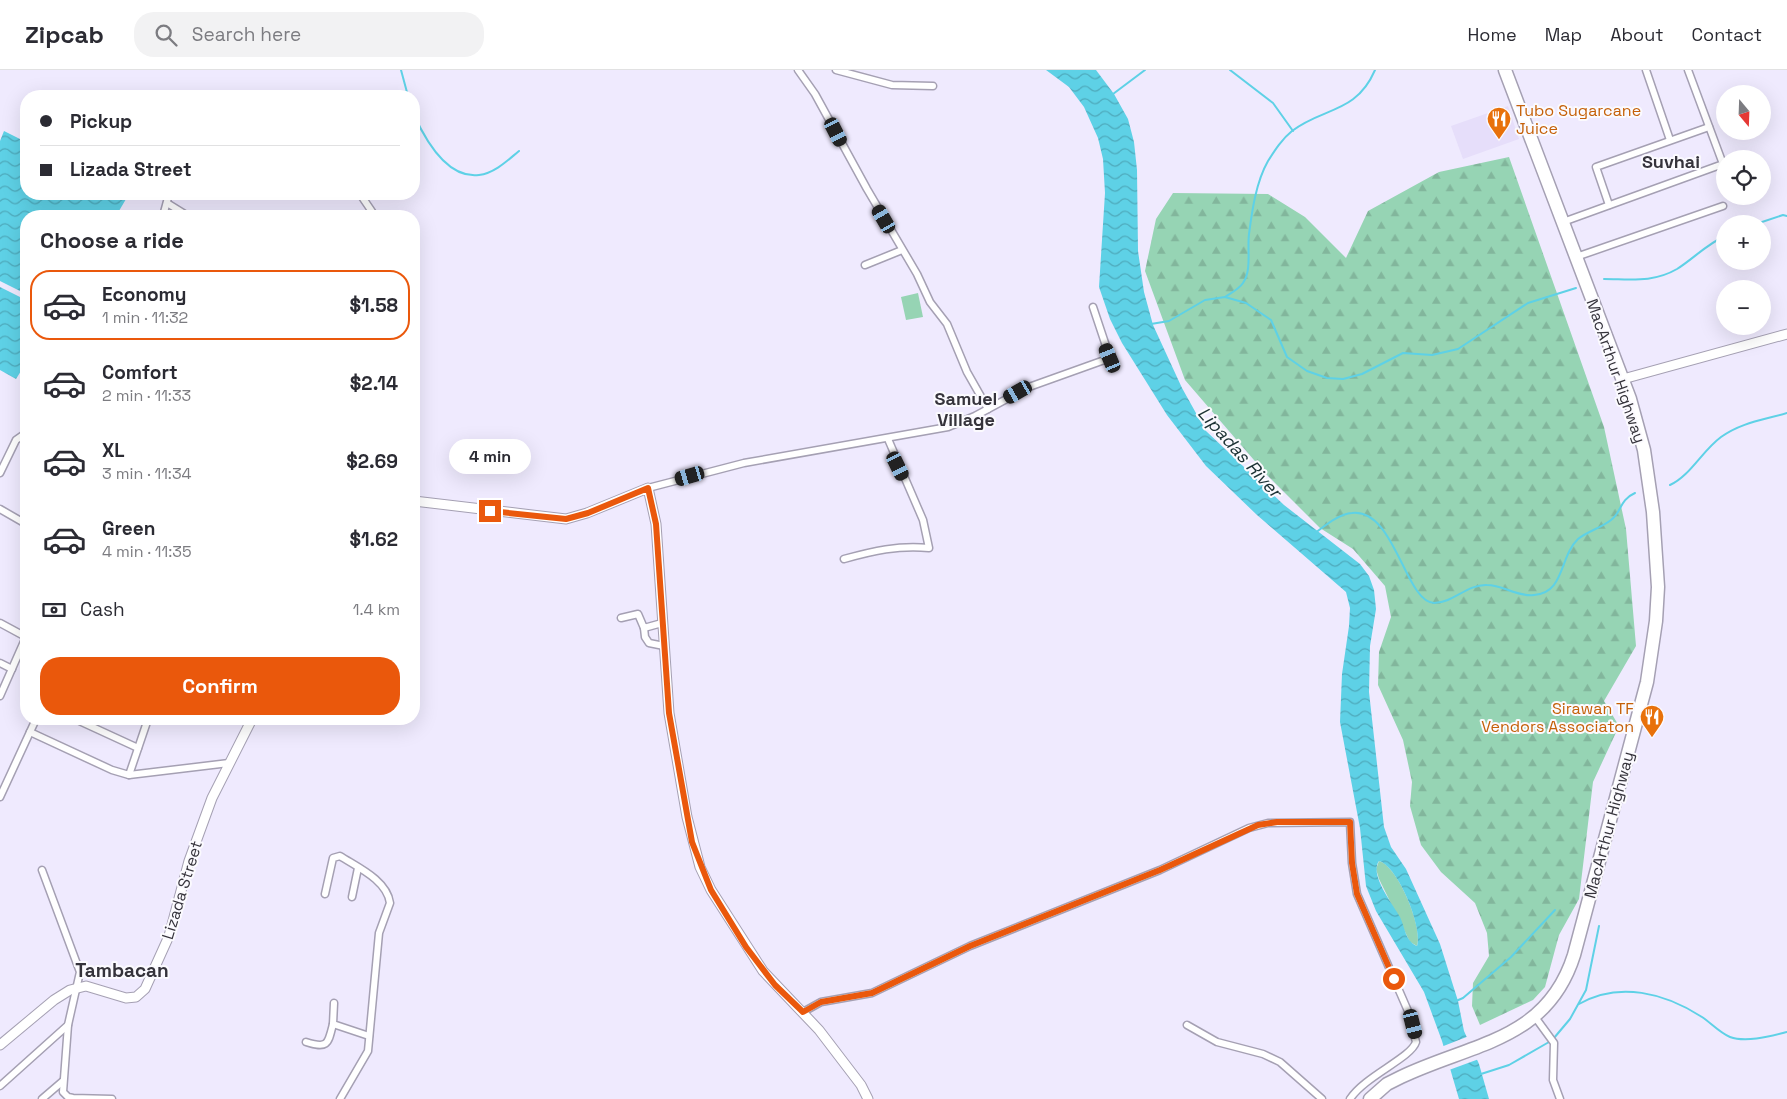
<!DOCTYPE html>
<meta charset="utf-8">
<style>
:root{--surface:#fff;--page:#f2f2f3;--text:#2b2b33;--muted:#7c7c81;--line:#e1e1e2;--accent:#ea580c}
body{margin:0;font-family:"Space Grotesk",sans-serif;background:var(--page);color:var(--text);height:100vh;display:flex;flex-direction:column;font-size:19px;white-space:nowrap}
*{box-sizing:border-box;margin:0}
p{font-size:16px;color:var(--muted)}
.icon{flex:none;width:28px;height:28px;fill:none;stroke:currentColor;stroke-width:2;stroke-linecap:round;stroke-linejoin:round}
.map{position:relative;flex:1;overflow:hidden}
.sheet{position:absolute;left:20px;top:140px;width:400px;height:515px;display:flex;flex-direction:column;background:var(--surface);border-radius:20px;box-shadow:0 5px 20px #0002}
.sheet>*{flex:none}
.top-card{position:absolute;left:20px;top:20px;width:400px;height:110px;border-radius:20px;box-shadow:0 5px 20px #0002;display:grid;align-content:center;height:110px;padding:0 20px;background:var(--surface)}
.needle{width:32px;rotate:161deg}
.buttons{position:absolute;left:1716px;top:15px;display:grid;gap:10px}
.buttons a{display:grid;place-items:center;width:55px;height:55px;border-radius:50%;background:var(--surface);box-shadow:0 5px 20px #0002;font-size:25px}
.end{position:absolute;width:22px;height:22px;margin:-11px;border:6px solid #ea580c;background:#fff;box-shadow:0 0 0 2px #fff}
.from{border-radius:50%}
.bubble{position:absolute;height:35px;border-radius:18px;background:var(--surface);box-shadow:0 5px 20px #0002;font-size:16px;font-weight:600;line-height:35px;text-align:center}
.car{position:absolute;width:15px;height:30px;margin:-15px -8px;border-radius:6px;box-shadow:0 0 4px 1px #0007;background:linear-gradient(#222 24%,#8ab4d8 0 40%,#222 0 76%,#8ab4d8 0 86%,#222 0)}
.top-card b{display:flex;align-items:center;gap:18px;height:48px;font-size:19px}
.top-card b+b{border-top:1px solid var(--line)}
.top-card i{width:12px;height:12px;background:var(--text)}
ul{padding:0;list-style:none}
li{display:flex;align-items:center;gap:15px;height:70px;margin:0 10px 8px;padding:0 10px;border:2px solid transparent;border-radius:20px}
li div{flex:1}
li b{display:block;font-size:19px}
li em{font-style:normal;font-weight:600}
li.on{border-color:var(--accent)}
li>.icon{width:45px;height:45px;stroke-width:1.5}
h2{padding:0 20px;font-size:22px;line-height:60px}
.pay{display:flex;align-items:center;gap:12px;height:55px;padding:0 20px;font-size:19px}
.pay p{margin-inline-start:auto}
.button{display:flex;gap:10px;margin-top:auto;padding:10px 20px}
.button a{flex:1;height:58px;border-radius:20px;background:var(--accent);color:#fff;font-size:20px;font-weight:600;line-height:58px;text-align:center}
header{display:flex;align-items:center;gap:30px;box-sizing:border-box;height:70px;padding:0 25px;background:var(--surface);border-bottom:1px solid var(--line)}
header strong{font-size:24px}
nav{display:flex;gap:28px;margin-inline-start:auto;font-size:18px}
.search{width:350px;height:45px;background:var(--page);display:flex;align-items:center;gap:12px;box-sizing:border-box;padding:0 18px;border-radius:20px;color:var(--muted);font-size:19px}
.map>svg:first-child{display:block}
.built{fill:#e6defa}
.grass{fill:#96d4b4}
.forest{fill:url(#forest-firs)}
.water{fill:url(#water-waves);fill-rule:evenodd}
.pier{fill:#efeafe}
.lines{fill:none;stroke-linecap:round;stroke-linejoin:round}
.stream{stroke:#5ed1e6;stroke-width:2}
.street-casing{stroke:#a5a0b3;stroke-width:9}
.secondary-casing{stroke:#a5a0b3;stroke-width:11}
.highway-casing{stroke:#a5a0b3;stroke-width:15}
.street{stroke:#fff;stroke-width:6}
.secondary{stroke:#fff;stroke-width:9}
.highway{stroke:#fff;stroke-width:12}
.route{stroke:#ea580c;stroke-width:6}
.labels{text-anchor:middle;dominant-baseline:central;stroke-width:4;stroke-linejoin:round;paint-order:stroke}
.food-label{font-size:16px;fill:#c56008;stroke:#fbfafe;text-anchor:start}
.street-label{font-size:16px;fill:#35333b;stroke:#fbfafe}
.neighbourhood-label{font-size:18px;font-weight:bold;fill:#35333b;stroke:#fbfafe}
.water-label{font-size:18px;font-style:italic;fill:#1c3135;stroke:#fbfafe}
.quarter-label{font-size:19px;font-weight:bold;fill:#35333b;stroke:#fbfafe}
</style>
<header>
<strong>Zipcab</strong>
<div class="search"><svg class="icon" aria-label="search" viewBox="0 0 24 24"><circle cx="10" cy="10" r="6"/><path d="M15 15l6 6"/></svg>Search here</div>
<nav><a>Home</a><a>Map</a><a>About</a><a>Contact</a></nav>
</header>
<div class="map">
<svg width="1787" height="1029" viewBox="0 0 1787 1029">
<defs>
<pattern id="forest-firs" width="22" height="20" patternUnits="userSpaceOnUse" patternTransform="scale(1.25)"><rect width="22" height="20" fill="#96d4b4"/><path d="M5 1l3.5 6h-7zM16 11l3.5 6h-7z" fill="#82b69c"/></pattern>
<pattern id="water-waves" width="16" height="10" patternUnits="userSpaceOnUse" patternTransform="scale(1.25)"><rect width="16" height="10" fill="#5ed1e6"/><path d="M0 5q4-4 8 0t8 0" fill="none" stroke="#4eaabc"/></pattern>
</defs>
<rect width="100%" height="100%" fill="#efeafe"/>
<path class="built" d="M1508 36 1519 69 1463 89 1451 56Z"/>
<g class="grass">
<path d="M918 223 923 247 906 250 901 227Z"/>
<path d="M1379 791C1398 796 1423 858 1417 876L1410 872 1379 809 1376 799Z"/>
</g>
<path class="forest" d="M1509 87 1604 357 1626 459 1636 576 1604 631 1619 656 1593 712 1579 829 1559 865 1545 917 1533 930 1480 955 1472 936 1473 913 1489 886 1487 863 1475 833 1441 802 1421 775 1410 736 1412 712 1403 670 1378 615 1379 582 1391 547 1385 516 1353 479 1320 458 1266 404 1185 310 1145 201 1156 149 1173 123 1268 124 1305 147 1346 188 1368 141 1439 102Z"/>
<g class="water">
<path d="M1046 0H1096L1114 24 1128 49 1134 72 1137 100 1138 181 1144 222 1153 255 1182 318 1206 361 1284 435 1360 494 1369 506 1374 520 1376 539 1370 576 1369 622 1384 757 1391 777 1406 799 1440 874 1458 931 1464 961 1479 994 1489 1029H1459L1442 971 1424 922 1376 841 1366 816 1360 758 1340 652 1342 604 1349 556 1350 538 1346 522 1257 445 1206 396 1167 345 1122 273 1110 249 1099 217 1105 123 1103 89 1098 68 1084 37 1069 17ZM1379 791C1398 796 1423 858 1417 876 1405 871 1405 857 1400 847 1393 834 1369 805 1379 791Z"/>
<path d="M4 61 26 72V124H129L116 146H26V224L0 211V71Z"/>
<path d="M0 217 26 230V293L16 309 0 300Z"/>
</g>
<path class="pier" d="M1469 966 1479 989 1449 1000 1441 977Z"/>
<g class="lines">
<g class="stream">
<path d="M401 0 408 26"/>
<path d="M1230 0 1273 33 1293 61"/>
<path d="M1113 24 1145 0"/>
<path d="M414 45C425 69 447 109 479 105 495 103 508 90 519 81"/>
<path d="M1756 154 1783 145 1787 146"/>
<path d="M1604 209C1630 209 1653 213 1677 199 1693 189 1707 174 1725 166"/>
<path d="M1225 227C1231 223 1239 219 1243 213 1252 200 1247 179 1249 164 1252 141 1256 112 1268 91 1275 80 1282 69 1292 61 1323 37 1356 44 1375 0"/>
<path d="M1151 254 1169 251 1205 230 1225 227 1246 233 1271 250 1287 287 1307 301 1327 308 1343 309 1362 304 1403 283 1432 285 1458 279 1528 233 1576 218"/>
<path d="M1670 415C1690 406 1702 381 1721 367 1742 352 1764 350 1787 343"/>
<path d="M1315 463C1326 455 1339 444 1352 443 1395 438 1405 532 1434 533 1453 533 1467 514 1487 515 1503 515 1517 527 1534 525 1565 523 1559 487 1578 469 1588 461 1601 458 1611 450 1622 442 1619 430 1635 423"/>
<path d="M1456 931 1463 928 1511 887 1555 840"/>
<path d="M1579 934C1619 911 1665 923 1702 947 1711 953 1720 963 1730 967 1746 973 1771 966 1787 962"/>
<path d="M1554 968 1570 949 1586 920 1599 856"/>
<path d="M1481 1004 1509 995 1549 972"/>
</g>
<defs>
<g id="street">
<path d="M798 0 815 24 867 119 917 204 930 232 947 254 967 302 988 339"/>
<path d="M836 0 892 15 933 16"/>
<path d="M1646 0 1670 70"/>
<path d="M360 124 375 146"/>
<path d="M167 133 188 146"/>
<path d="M1609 135 1596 97 1709 57"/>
<path d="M163 146 169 124"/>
<path d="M1563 152 1723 94 1688 0"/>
<path d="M1576 187 1723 136"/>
<path d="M865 195 902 180"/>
<path d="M0 403 16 370 26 363"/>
<path d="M648 418 744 393 948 357 975 346 1029 317 1110 288 1093 237"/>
<path d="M0 439 26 454"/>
<path d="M844 489C873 481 898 475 929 478L923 450 888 369"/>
<path d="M621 548 638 544 644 558 662 553"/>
<path d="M0 553 26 567"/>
<path d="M644 558 645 567 649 573 664 576"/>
<path d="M0 593 12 599"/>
<path d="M0 626 26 567"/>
<path d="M75 649 138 678"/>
<path d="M30 662 112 700 129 705 229 693"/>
<path d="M129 705 148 649"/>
<path d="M0 727 36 649"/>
<path d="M42 800 80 902 68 955 63 1022 68 1027 73 1028 112 1029"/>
<path d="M325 824 333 788 340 786C357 797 387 810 390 833L379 863 368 981 340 1029"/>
<path d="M352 827 358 798"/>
<path d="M334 933 333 954 369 966"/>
<path d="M803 942 821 932 872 923 970 876 1160 800 1249 758 1268 753 1350 752 1352 793 1357 824 1408 941 1416 972C1411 988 1365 1006 1350 1029"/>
<path d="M1535 947 1554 973 1553 1010 1560 1029"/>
<path d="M1187 955 1217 972 1263 984 1280 992 1322 1029"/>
<path d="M306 972C328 979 328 974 333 954"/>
<path d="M0 1016 68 955"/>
<path d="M42 1029 63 1011"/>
</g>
<g id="secondary">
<path d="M1623 309 1787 264"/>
<path d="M414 431 566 449 587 443 648 418 656 454 669 643 687 747 700 797 711 820 763 901 819 960 861 1015 868 1029"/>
<path d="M0 975 54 930 70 920 86 916 126 928 136 927 145 919 169 866 189 791 212 728 252 649"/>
</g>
<path id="highway" d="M1370 1029 1387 1014 1401 1007C1472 973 1547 971 1574 885L1647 612 1656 551 1658 517 1653 442 1644 380 1630 329 1505 0"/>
</defs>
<use href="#street" class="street-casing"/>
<use href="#secondary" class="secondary-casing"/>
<use href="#highway" class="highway-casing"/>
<use href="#street" class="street"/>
<use href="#secondary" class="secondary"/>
<use href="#highway" class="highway"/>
</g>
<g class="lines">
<path class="route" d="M490 441 566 449 588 443 648 418 656 454 669 643 692 772 711 820 746 877 775 915 803 942 821 932 872 923 970 876 1160 800 1258 755 1277 752H1350L1352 793 1357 824 1394 909"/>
</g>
<defs>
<symbol id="restaurant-pin" viewBox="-11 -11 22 30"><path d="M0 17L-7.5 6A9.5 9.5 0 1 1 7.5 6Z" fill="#e8710a" stroke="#fbfafe"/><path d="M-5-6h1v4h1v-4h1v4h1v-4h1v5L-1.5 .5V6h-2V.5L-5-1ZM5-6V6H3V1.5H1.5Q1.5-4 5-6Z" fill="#fff"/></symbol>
</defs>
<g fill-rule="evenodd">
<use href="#restaurant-pin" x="1485" y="35" width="28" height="38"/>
<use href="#restaurant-pin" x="1638" y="633" width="28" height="38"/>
</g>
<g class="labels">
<g class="food-label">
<text x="1516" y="40">Tubo Sugarcane<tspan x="1516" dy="18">Juice</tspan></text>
<text x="1634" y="638" text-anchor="end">Sirawan TF<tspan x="1634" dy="18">Vendors Associaton</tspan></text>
</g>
<g class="street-label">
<text transform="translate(1616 301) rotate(71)">MacArthur Highway</text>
<text transform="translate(1609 755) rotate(-75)">MacArthur Highway</text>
<text transform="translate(182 820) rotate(-73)">Lizada Street</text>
</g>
<g class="neighbourhood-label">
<text x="1671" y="91">Suvhai</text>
<text x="966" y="328">Samuel<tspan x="966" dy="21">Village</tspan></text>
</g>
<g class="water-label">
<text transform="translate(1240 382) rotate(48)">Lipadas River</text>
</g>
<g class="quarter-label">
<text x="122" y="900">Tambacan</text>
</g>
</g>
</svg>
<div class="buttons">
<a><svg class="needle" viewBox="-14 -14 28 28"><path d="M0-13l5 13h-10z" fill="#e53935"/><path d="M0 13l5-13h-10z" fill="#7c7c81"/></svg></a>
<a><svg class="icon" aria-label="locate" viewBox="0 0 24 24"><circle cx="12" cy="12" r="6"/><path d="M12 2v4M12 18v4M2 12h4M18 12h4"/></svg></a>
<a>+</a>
<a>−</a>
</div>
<i class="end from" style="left:1394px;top:909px"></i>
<i class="end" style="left:490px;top:441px"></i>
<div class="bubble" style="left:449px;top:369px;width:82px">4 min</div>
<i class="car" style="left:836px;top:62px;rotate:153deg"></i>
<i class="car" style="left:884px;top:149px;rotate:330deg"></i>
<i class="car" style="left:1110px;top:288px;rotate:337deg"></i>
<i class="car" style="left:1018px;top:322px;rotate:240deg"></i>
<i class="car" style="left:898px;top:396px;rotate:154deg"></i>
<i class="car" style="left:690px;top:406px;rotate:254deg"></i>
<i class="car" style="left:1413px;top:954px;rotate:166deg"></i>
<div class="top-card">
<b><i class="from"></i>Pickup</b>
<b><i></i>Lizada Street</b>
</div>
<section class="sheet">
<h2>Choose a ride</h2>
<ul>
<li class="on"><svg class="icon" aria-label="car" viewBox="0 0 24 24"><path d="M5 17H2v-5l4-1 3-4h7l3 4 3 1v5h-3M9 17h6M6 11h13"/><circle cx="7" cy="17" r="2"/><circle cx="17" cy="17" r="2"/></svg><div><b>Economy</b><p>1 min · 11:32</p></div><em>$1.58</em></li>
<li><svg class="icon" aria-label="car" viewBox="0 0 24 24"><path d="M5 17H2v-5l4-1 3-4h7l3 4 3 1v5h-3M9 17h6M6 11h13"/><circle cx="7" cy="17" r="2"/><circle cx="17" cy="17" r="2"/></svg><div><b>Comfort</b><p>2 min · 11:33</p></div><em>$2.14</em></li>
<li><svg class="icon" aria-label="car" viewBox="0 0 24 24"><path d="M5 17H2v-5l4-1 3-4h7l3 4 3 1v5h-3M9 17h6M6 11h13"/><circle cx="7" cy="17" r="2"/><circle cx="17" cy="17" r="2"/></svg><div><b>XL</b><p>3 min · 11:34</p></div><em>$2.69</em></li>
<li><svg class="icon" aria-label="car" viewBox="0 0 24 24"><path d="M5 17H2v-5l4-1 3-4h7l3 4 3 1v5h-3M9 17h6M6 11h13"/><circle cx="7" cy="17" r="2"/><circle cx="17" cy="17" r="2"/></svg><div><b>Green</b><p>4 min · 11:35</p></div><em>$1.62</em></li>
</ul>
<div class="pay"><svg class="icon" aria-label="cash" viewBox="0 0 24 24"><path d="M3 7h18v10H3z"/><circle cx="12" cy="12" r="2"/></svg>Cash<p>1.4 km</p></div>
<div class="button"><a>Confirm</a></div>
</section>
</div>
